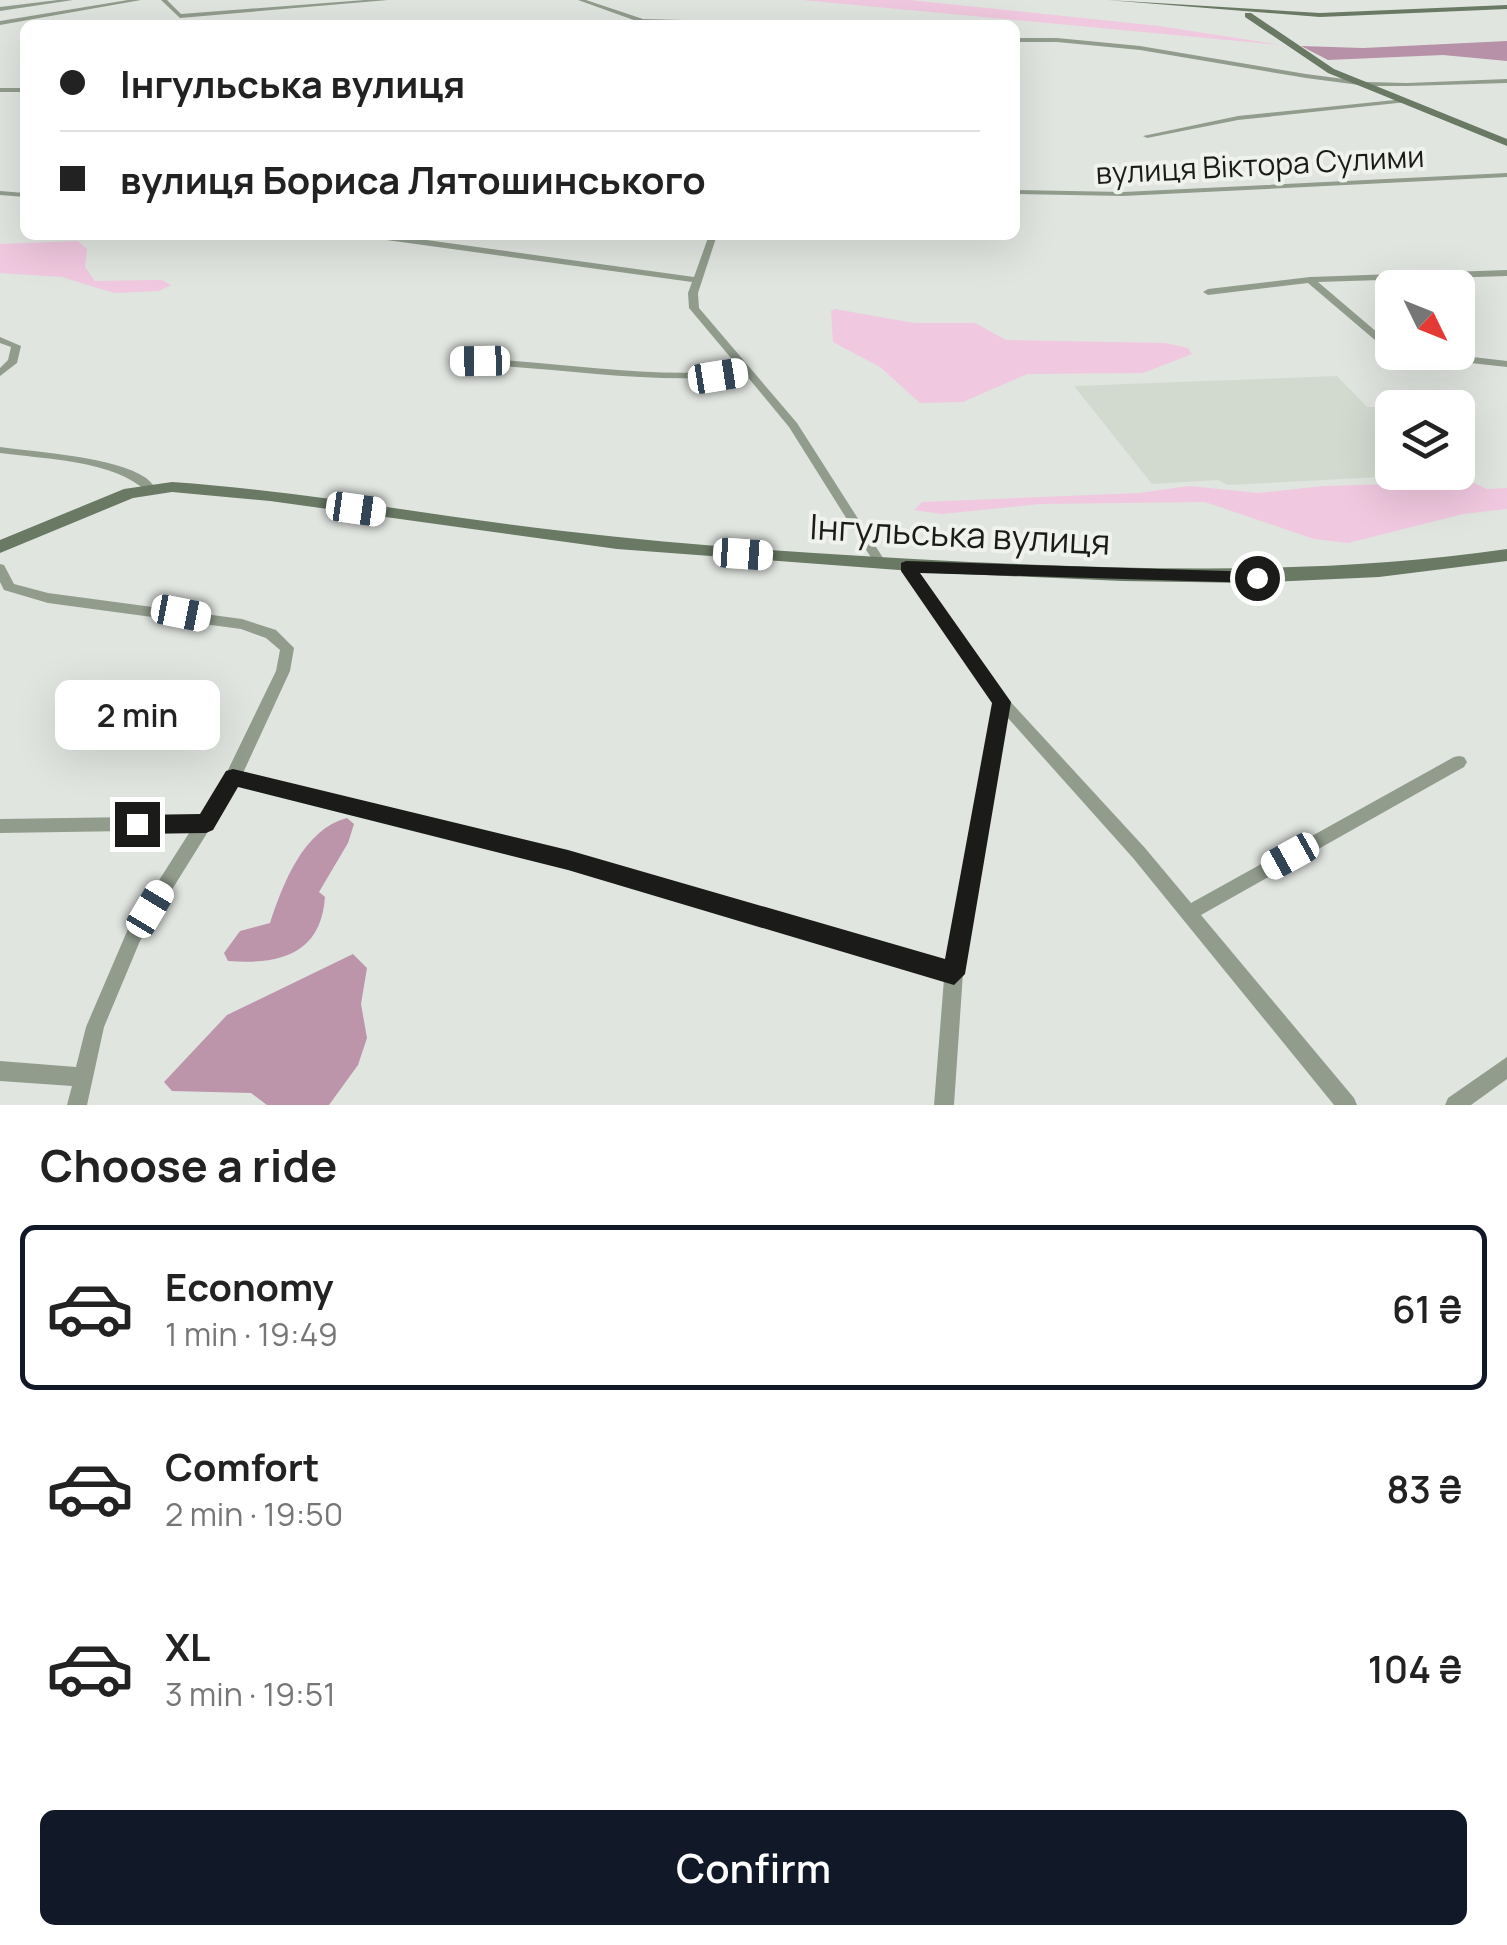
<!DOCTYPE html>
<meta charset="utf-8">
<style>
:root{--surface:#fff;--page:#f6f6f6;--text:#222;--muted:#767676;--line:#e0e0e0;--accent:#111827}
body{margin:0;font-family:Manrope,sans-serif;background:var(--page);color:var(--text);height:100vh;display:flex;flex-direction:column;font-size:38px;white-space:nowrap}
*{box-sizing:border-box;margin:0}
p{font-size:32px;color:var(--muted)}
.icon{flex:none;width:55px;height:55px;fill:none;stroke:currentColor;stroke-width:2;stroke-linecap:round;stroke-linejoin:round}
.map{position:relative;height:1105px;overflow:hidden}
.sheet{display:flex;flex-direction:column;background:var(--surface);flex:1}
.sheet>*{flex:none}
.top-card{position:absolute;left:20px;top:20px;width:1000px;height:220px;border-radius:15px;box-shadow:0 10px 40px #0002;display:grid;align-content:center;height:220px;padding:0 40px;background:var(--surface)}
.needle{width:65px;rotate:133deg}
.tools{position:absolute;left:1375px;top:270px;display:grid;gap:20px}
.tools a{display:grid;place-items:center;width:100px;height:100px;border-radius:15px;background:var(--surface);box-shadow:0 10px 40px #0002;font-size:50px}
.end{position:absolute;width:45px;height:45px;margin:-22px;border:12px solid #1b1c1a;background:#fff;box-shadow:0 0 0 5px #fff}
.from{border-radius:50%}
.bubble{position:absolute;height:70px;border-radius:15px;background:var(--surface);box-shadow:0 10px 40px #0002;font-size:32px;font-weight:600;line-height:70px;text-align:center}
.car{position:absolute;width:30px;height:60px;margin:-30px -15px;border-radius:12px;box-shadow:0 0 8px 2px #0007;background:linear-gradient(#fff 24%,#345 0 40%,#fff 0 76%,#345 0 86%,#fff 0)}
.top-card b{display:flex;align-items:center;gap:35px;height:95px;font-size:38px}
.top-card b+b{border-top:2px solid var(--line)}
.top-card i{width:25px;height:25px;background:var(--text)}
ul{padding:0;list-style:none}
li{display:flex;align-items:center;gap:30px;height:165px;margin:0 20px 15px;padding:0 20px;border:5px solid transparent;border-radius:15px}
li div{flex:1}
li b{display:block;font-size:38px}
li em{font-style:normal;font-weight:600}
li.active{border-color:var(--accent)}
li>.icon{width:90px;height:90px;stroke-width:1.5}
h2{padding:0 40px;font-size:45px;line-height:120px}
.action{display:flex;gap:20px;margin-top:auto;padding:20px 40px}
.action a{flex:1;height:115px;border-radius:15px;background:var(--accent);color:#fff;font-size:40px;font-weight:600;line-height:115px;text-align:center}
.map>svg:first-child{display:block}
.built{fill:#d2dacf}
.green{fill:#f0c8df}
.forest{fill:#bc95ab}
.water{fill:#b791a7}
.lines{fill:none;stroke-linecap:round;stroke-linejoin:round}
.street{fill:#919c8d;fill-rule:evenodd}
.secondary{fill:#697964;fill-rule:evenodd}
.route{fill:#1b1c1a}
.labels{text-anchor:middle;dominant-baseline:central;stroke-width:8;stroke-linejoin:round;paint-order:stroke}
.far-street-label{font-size:30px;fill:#1b1c1a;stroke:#eff2ed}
.street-label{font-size:35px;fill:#1b1c1a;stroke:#eff2ed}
</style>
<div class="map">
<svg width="1507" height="1105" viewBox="0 0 1507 1105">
<rect width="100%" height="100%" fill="#e1e5e0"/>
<path class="built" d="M1337 376 1367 407H1399L1392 408V472L1458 473 1228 485 1218 480 1152 484 1074 386Z"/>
<g class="green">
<path d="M802 0H910L1159 26 1281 45Z"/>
<path d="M78 241 87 249 85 267 95 281 162 280 171 285 159 291 114 293 62 277 0 273V244Z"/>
<path d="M835 309 914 323H975L1006 340 1165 343 1188 348 1192 354 1143 373 1027 374 963 402 920 403 880 367 833 342 831 311Z"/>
<path d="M1471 482 1487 489 1507 488V509L1463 514 1348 543 1314 539 1205 502 1040 504 942 514 914 510 922 502 1139 493 1189 486 1258 493 1324 486Z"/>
</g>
<g class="forest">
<path d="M347 818 354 824 348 843 319 892 325 897C321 954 280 965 228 961L224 953 240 931 270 923C283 883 304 829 347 818Z"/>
<path d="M353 954 367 968 361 1004 367 1038 358 1065 329 1105H267L251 1093 172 1091 164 1082 227 1015Z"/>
</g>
<path class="water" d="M1507 41V61L1443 55 1328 60 1301 46 1363 48Z"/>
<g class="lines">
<g class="street">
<path d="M58 0H73L0 11V7Z"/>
<path d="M128 0H141L0 25V21Z"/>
<path d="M161 0H167L181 14 365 0H388L180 18Z"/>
<path d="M578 0H586L643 19 810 23 813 25 642 23Z"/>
<path d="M1015 38H1057L1140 46 1306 74 1367 82 1407 83 1507 79V83L1407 86H1367L1306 78 1140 50 1057 42H1015Z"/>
<rect x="0" y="88" width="25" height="4"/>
<path d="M1405 99 1408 101 1407 102 1238 120 1147 138 1143 136 1238 116Z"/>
<path d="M1507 173V177L1123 196 1015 194V190L1123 192Z"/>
<path d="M0 191 25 193V197L0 195Z"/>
<path d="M368 235H390L694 277 709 235H717L698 293 699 308 797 423 885 561 887 564 885 567H877L789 427 746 375C649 386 554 366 457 364L452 361 457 358C552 360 646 380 741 370L689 308 688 293 692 282 372 238Z"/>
<path d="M1507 270V276L1318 282 1392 345V352H1430L1507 361V367L1398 355 1389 352 1308 283 1208 295 1203 292 1208 289 1310 277Z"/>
<path d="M0 337 21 346 17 363 0 376V368L8 360 11 347 0 343Z"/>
<path d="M0 447C37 452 116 457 146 478 149 480 154 486 157 489L155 492H147C115 460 43 459 0 453Z"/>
<path d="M907 563 911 564 1007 698 1145 848 1191 903 1454 757 1459 756 1464 757 1467 762 1464 767 1201 915 1354 1098 1357 1105H1334L1133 858 1007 717 963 973 954 1105H934L944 979 568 868 237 785 140 941 104 1027 87 1105H67L72 1086 0 1081V1061L76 1067 86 1027 128 929 191 830 0 833V819L200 816 227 772 276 671 280 650 266 638 241 629 48 603 4 590 0 582V564L4 565 14 584 48 593 242 619 276 630 294 648 290 671 243 773 568 852 947 962 995 703 903 570 901 567Z"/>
<path d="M1507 1057V1079L1471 1105H1445L1448 1098Z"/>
</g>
<g class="secondary">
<path d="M1107 0 1320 13 1507 5V9L1320 17Z"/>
<path d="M1245 13H1251L1334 69 1507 139V146L1328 73 1245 17Z"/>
<path d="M172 482C303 491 432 516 563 531 698 547 834 555 970 562 1150 570 1328 575 1507 549V561L1379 577 1251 583 1122 581 939 573 617 549 270 501 172 492 133 498 0 553V540L124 489Z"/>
</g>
</g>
<path class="route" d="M906 561 1257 572 1266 578 1257 583 920 573 1011 702 965 974 954 985 568 870 238 787 213 830 206 833 137 834 127 824 137 815 200 814 226 771 233 769 568 850 945 959 992 703 901 571V563Z"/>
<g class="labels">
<g class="far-street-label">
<text transform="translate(1260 164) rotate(-3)">вулиця Віктора Сулими</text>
</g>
<g class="street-label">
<text transform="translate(960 534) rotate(3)">Інгульська вулиця</text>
</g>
</g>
</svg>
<div class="tools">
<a><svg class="needle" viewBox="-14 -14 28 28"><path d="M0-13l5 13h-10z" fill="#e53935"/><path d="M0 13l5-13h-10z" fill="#767676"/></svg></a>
<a><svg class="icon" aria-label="layers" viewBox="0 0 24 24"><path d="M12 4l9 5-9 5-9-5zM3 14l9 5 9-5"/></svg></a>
</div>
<i class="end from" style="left:1257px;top:578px"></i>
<i class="end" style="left:137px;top:824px"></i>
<div class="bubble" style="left:55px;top:680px;width:165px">2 min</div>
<i class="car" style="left:480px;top:361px;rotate:269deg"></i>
<i class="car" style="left:718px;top:376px;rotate:81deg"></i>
<i class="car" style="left:356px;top:509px;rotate:98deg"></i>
<i class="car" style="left:743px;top:554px;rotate:94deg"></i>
<i class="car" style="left:181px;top:613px;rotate:101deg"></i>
<i class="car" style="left:1290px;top:856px;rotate:241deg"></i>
<i class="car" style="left:150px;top:909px;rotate:31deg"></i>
<div class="top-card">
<b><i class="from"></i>Інгульська вулиця</b>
<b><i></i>вулиця Бориса Лятошинського</b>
</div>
</div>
<section class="sheet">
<h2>Choose a ride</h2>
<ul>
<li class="active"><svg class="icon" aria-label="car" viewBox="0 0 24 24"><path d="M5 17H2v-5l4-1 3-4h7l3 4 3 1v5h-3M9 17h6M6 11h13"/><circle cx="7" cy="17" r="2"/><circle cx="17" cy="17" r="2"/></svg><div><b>Economy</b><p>1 min · 19:49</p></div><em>61 ₴</em></li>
<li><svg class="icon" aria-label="car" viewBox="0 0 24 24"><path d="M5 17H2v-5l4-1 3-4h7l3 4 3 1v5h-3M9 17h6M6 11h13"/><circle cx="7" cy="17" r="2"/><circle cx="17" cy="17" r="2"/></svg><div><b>Comfort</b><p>2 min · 19:50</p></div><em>83 ₴</em></li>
<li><svg class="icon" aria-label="car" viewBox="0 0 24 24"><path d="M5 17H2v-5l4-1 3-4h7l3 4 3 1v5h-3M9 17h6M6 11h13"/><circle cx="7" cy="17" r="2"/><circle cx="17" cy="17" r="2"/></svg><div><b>XL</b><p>3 min · 19:51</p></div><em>104 ₴</em></li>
</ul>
<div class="action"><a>Confirm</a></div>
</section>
